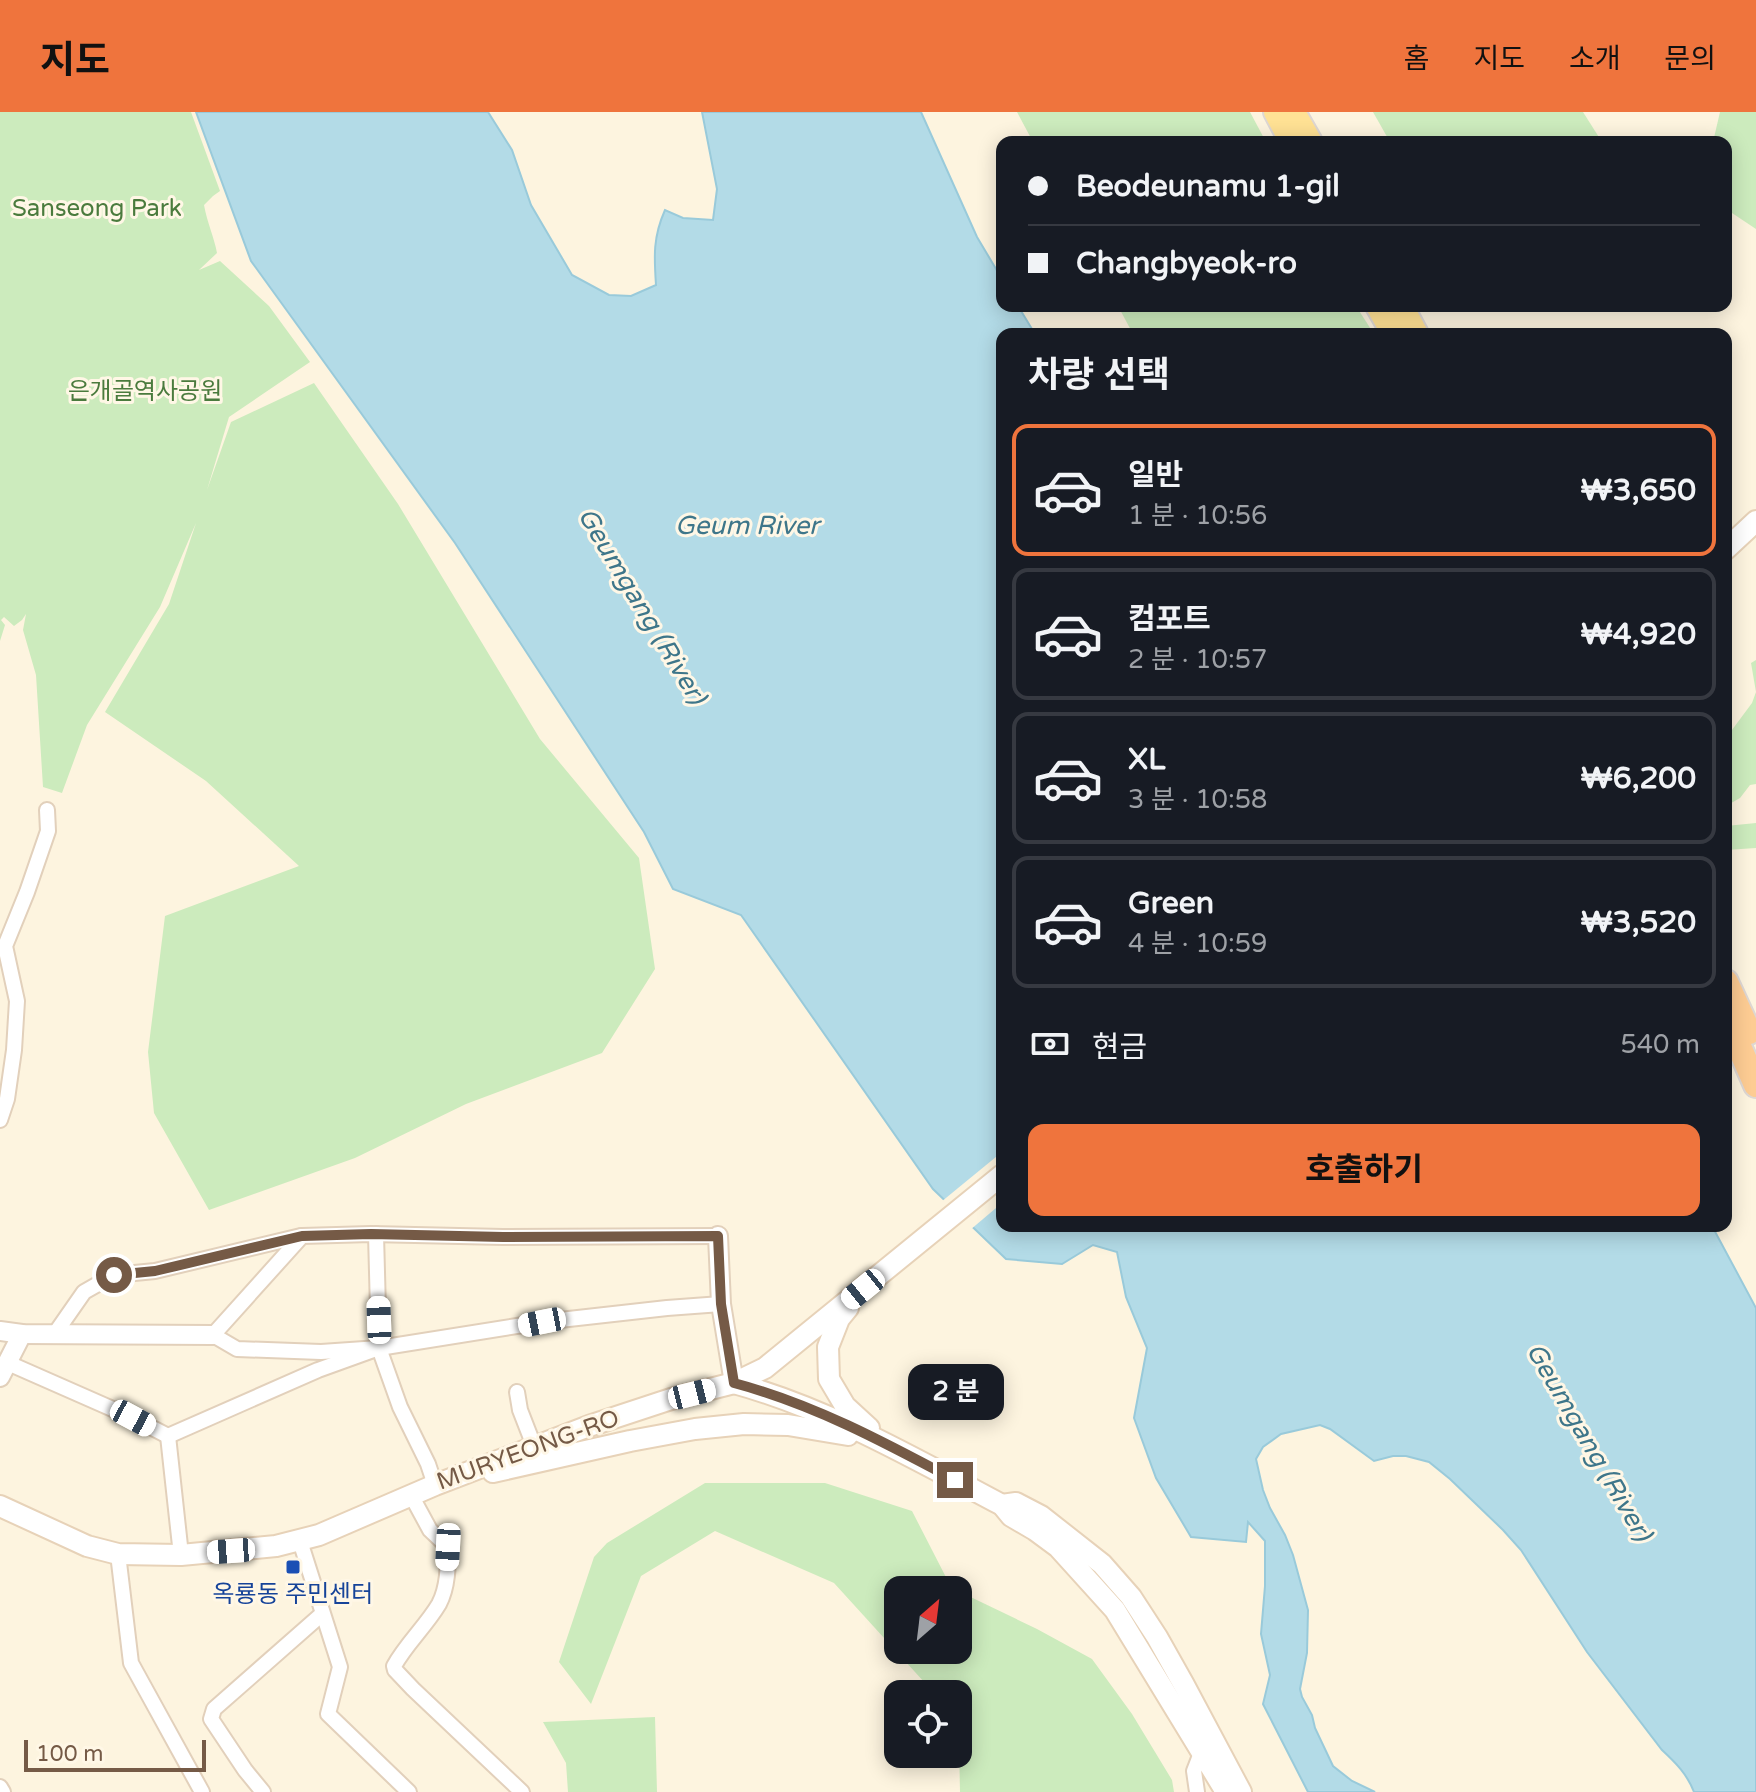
<!DOCTYPE html>
<html lang="ko">
<meta charset="utf-8">
<style>
:root{--surface:#171b24;--page:#20242c;--text:#f1f3f6;--muted:#9ea1a6;--line:#363941;--accent:#ef743d}
body{margin:0;font-family:"Varela Round","Noto Sans KR",sans-serif;background:var(--page);color:var(--text);height:100vh;display:flex;flex-direction:column;font-size:30px;white-space:nowrap}
*{box-sizing:border-box;margin:0}
p{font-size:26px;color:var(--muted)}
.icon{flex:none;width:44px;height:44px;fill:none;stroke:currentColor;stroke-width:2;stroke-linecap:round;stroke-linejoin:round}
.map{position:relative;flex:1;overflow:hidden}
.drawer{position:absolute;left:996px;top:216px;width:736px;height:904px;display:flex;flex-direction:column;background:var(--surface);border-radius:16px;box-shadow:0 4px 20px #0003}
.drawer>*{flex:none}
.guide{position:absolute;left:996px;top:24px;width:736px;height:176px;border-radius:16px;box-shadow:0 4px 20px #0003;display:grid;align-content:center;height:176px;padding:0 32px;background:var(--surface)}
.needle{width:52px;rotate:28deg}
.fabs{position:absolute;left:884px;top:1464px;display:grid;gap:16px}
.fabs a{display:grid;place-items:center;width:88px;height:88px;border-radius:16px;background:var(--surface);box-shadow:0 4px 20px #0003;font-size:40px}
.scale{position:absolute;left:24px;bottom:20px;width:182px;box-sizing:border-box;padding-left:8px;border:4px solid #755a46;border-top:0;font-size:22px;line-height:28px;white-space:nowrap;color:#755a46;-webkit-text-stroke:6px #fff7e6;paint-order:stroke}
.end{position:absolute;width:36px;height:36px;margin:-18px;border:10px solid #755a46;background:#fff;box-shadow:0 0 0 4px #fff}
.from{border-radius:50%}
.bubble{position:absolute;height:56px;border-radius:16px;background:var(--surface);box-shadow:0 4px 20px #0003;font-size:26px;font-weight:700;line-height:56px;text-align:center}
.car{position:absolute;width:24px;height:48px;margin:-24px -12px;border-radius:10px;box-shadow:0 0 6px 2px #0007;background:linear-gradient(#fff 24%,#345 0 40%,#fff 0 76%,#345 0 86%,#fff 0)}
.guide b{display:flex;align-items:center;gap:28px;height:76px;font-size:30px}
.guide b+b{border-top:2px solid var(--line)}
.guide i{width:20px;height:20px;background:var(--text)}
ul{padding:0;list-style:none}
li{display:flex;align-items:center;gap:24px;height:132px;margin:0 16px 12px;padding:0 16px;border:4px solid var(--line);border-radius:16px}
li div{flex:1}
li b{display:block;font-size:30px}
li em{font-style:normal;font-weight:700}
li.on{border-color:var(--accent)}
li>.icon{width:72px;height:72px;stroke-width:1.5}
h2{padding:0 32px;font-size:36px;line-height:96px}
.pay{display:flex;align-items:center;gap:20px;height:88px;padding:0 32px;font-size:30px}
.pay p{margin-inline-start:auto}
.primary-button{display:flex;gap:16px;margin-top:auto;padding:16px 32px}
.primary-button a{flex:1;height:92px;border-radius:16px;background:var(--accent);color:#111;font-size:32px;font-weight:700;line-height:92px;text-align:center}
header{display:flex;align-items:center;gap:48px;box-sizing:border-box;height:112px;padding:0 40px;background:var(--accent);color:#111}
header strong{font-size:38px}
nav{display:flex;gap:44px;margin-inline-start:auto;font-size:28px}
.map>svg:first-child{display:block}
.green{fill:#ccebbd}
.water{fill:#b3dbe7;stroke:#99cada;stroke-width:2}
.pier{fill:#fdf4df}
.lines{fill:none;stroke-linecap:round;stroke-linejoin:round}
.minor-casing{stroke:#e2d0bb;stroke-width:18}
.tertiary-casing{stroke:#e2d0bb;stroke-width:22}
.secondary-casing{stroke:#e7d2b8;stroke-width:24}
.primary-casing{stroke:#ded7d3;stroke-width:26}
.trunk-casing{stroke:#ded7d3;stroke-width:28}
.minor{stroke:#fff;stroke-width:14}
.tertiary{stroke:#fff;stroke-width:18}
.secondary{stroke:#fff;stroke-width:20}
.primary{stroke:#ffe194;stroke-width:22}
.trunk{stroke:#fdcc93;stroke-width:24}
.route{stroke:#755a46;stroke-width:10}
.transit-dot{fill:#1a4fb4;stroke:#fff7e6;stroke-width:3}
.labels{text-anchor:middle;dominant-baseline:central;stroke-width:6;stroke-linejoin:round;paint-order:stroke}
.park-label{font-size:24px;fill:#4a7b3d;stroke:#fff7e6}
.street-label{font-size:24px;fill:#755a46;stroke:#fff7e6}
.transit-label{font-size:24px;fill:#164399;stroke:#fff7e6}
.water-label{font-size:26px;font-style:italic;fill:#3e768a;stroke:#fff7e6}
</style>
<header>
<strong>지도</strong>
<nav><a>홈</a><a>지도</a><a>소개</a><a>문의</a></nav>
</header>
<div class="map">
<svg width="1756" height="1680" viewBox="0 0 1756 1680">
<rect width="100%" height="100%" fill="#fdf4df"/>
<g class="green">
<path d="M0 0H191L220 79 213 84 204 93C207 110 214 125 217 141L199 158 220 149 269 194 310 250 229 305 207 378 231 310 314 271 398 392 540 627 639 746 655 857 602 941 466 992 355 1046 209 1098 154 1001 148 940 165 804 299 754 206 669 105 600 169 492 196 411 160 495 87 613 62 681 43 675 36 563 23 518 26 502 22 508 14 514 4 505 1 508 5 513 0 529Z"/>
<path d="M1017 0H1250L1266 30H1033Z"/>
<path d="M1373 0H1583L1602 30H1390Z"/>
<path d="M1720 0H1756V117L1726 97V30H1713Z"/>
<path d="M1118 194H1356L1374 222H1133Z"/>
<path d="M1756 548V672L1750 673 1740 686 1726 694V626L1752 591 1756 580 1751 551Z"/>
<path d="M1756 711V736L1726 738V714Z"/>
<path d="M705 1371H825L912 1399 951 1475 956 1478H898V1538H958V1479L1037 1517 1092 1547 1132 1602 1172 1668 1174 1680H960L958 1582H935L834 1471 715 1419 641 1464 591 1592 559 1550 594 1445 607 1431Z"/>
<path d="M655 1605 657 1680H568L566 1651 543 1610Z"/>
</g>
<path class="water" d="M196 0H488L512 38 531 93 572 163 609 183 631 184 656 173C654 144 653 125 665 98L683 106 713 108 717 77 702 0H921L977 125 1002 167V194H1018L1035 222H1002V1114H1712L1756 1196V1680H1694C1687 1662 1676 1651 1662 1638L1587 1540 1521 1438 1503 1418 1450 1367 1429 1350 1406 1344H1393L1374 1349 1330 1317 1320 1313 1281 1322 1263 1335 1256 1347 1263 1378 1270 1396 1285 1423 1293 1443 1308 1498 1307 1541 1300 1577 1302 1585 1312 1603 1315 1616 1333 1654 1352 1669 1375 1680H1308L1263 1592 1270 1563 1261 1522 1265 1474V1429L1248 1410 1246 1430 1191 1425 1156 1366 1134 1306 1147 1236 1126 1185 1117 1140 1093 1133 1062 1152 1006 1147 933 1077 741 803 673 777 644 720 455 431 251 149Z"/>
<path class="pier" d="M1002 1040V1091L970 1118 941 1090Z"/>
<g class="lines">
<defs>
<g id="minor">
<path d="M0 1008 7 987 14 938 17 889 5 834 27 780 48 719 47 698"/>
<path d="M376 1122 379 1236 400 1295 428 1352 435 1373"/>
<path d="M54 1223 84 1180 114 1163 155 1159 301 1124"/>
<path d="M379 1236 321 1240 237 1237 213 1223 302 1124 371 1122 503 1125 718 1124"/>
<path d="M8 1251 133 1306 168 1324"/>
<path d="M517 1280 520 1298 534 1334"/>
<path d="M168 1324 318 1258 379 1236 542 1210 667 1196 721 1192"/>
<path d="M168 1324 181 1443"/>
<path d="M411 1383 430 1418 448 1435C448 1454 448 1475 439 1492 426 1514 406 1532 394 1554L395 1558 413 1577 522 1680"/>
<path d="M300 1429 340 1555 328 1602 409 1680"/>
<path d="M118 1442 131 1551 202 1680"/>
<path d="M0 1675 3 1680"/>
<path d="M263 1680 245 1658 211 1607 214 1597 322 1502"/>
<path d="M1197 1680 1194 1659 1201 1641"/>
</g>
<g id="tertiary">
<path d="M718 1124 721 1192 734 1271"/>
<path d="M0 1219 22 1222 213 1223"/>
<path d="M0 1265 22 1222"/>
</g>
<g id="secondary">
<path d="M1726 437 1756 409"/>
<path d="M848 1196 839 1207 828 1235 829 1267 845 1294 869 1316"/>
<path d="M734 1271C829 1297 915 1347 1002 1393L1011 1404 1035 1418 1058 1435 1115 1498 1226 1680"/>
<path d="M493 1360 630 1329 695 1317 744 1312 788 1313 848 1323"/>
<path d="M1002 1393 1016 1391 1041 1404 1102 1452 1131 1485 1157 1525 1184 1573 1241 1680"/>
<path d="M0 1394 87 1434 118 1442 181 1443 276 1434 319 1423 435 1373 589 1314 671 1287 734 1271 765 1256 1002 1063"/>
</g>
<g id="primary">
<path d="M1275 0 1291 30"/>
<path d="M1294 0 1311 30"/>
<path d="M1377 194 1393 222"/>
<path d="M1402 194 1417 222"/>
</g>
<g id="trunk">
<path d="M1726 870 1749 920"/>
<path d="M1726 905 1756 973"/>
</g>
</defs>
<use href="#minor" class="minor-casing"/>
<use href="#tertiary" class="tertiary-casing"/>
<use href="#secondary" class="secondary-casing"/>
<use href="#primary" class="primary-casing"/>
<use href="#trunk" class="trunk-casing"/>
<use href="#minor" class="minor"/>
<use href="#tertiary" class="tertiary"/>
<use href="#secondary" class="secondary"/>
<use href="#primary" class="primary"/>
<use href="#trunk" class="trunk"/>
</g>
<g class="lines">
<path class="route" d="M114 1163 155 1159 302 1124 371 1122 503 1125 718 1124 721 1192 734 1271C813 1292 884 1330 955 1368"/>
</g>
<rect class="transit-dot" x="285" y="1447" width="16" height="16" rx="4"/>
<g class="labels">
<g class="park-label">
<text x="97" y="96">Sanseong Park</text>
<text x="145" y="279">은개골역사공원</text>
</g>
<g class="street-label">
<text transform="translate(528 1338) rotate(-20)">MURYEONG-RO</text>
</g>
<g class="transit-label">
<text x="293" y="1482">옥룡동 주민센터</text>
</g>
<g class="water-label">
<text x="747" y="413">Geum River</text>
<text transform="translate(642 494) rotate(59)">Geumgang (River)</text>
<text transform="translate(1589 1330) rotate(60)">Geumgang (River)</text>
</g>
</g>
</svg>
<div class="fabs">
<a><svg class="needle" viewBox="-14 -14 28 28"><path d="M0-13l5 13h-10z" fill="#e53935"/><path d="M0 13l5-13h-10z" fill="#9ea1a6"/></svg></a>
<a><svg class="icon" aria-label="locate" viewBox="0 0 24 24"><circle cx="12" cy="12" r="6"/><path d="M12 2v4M12 18v4M2 12h4M18 12h4"/></svg></a>
</div>
<div class="scale">100 m</div>
<i class="end from" style="left:114px;top:1163px"></i>
<i class="end" style="left:955px;top:1368px"></i>
<div class="bubble" style="left:908px;top:1252px;width:96px">2 분</div>
<i class="car" style="left:863px;top:1177px;rotate:231deg"></i>
<i class="car" style="left:379px;top:1208px;rotate:358deg"></i>
<i class="car" style="left:542px;top:1210px;rotate:259deg"></i>
<i class="car" style="left:692px;top:1282px;rotate:76deg"></i>
<i class="car" style="left:133px;top:1306px;rotate:118deg"></i>
<i class="car" style="left:448px;top:1435px;rotate:183deg"></i>
<i class="car" style="left:231px;top:1439px;rotate:266deg"></i>
<div class="guide">
<b><i class="from"></i>Beodeunamu 1-gil</b>
<b><i></i>Changbyeok-ro</b>
</div>
<section class="drawer">
<h2>차량 선택</h2>
<ul>
<li class="on"><svg class="icon" aria-label="car" viewBox="0 0 24 24"><path d="M5 17H2v-5l4-1 3-4h7l3 4 3 1v5h-3M9 17h6M6 11h13"/><circle cx="7" cy="17" r="2"/><circle cx="17" cy="17" r="2"/></svg><div><b>일반</b><p>1 분 · 10:56</p></div><em>₩3,650</em></li>
<li><svg class="icon" aria-label="car" viewBox="0 0 24 24"><path d="M5 17H2v-5l4-1 3-4h7l3 4 3 1v5h-3M9 17h6M6 11h13"/><circle cx="7" cy="17" r="2"/><circle cx="17" cy="17" r="2"/></svg><div><b>컴포트</b><p>2 분 · 10:57</p></div><em>₩4,920</em></li>
<li><svg class="icon" aria-label="car" viewBox="0 0 24 24"><path d="M5 17H2v-5l4-1 3-4h7l3 4 3 1v5h-3M9 17h6M6 11h13"/><circle cx="7" cy="17" r="2"/><circle cx="17" cy="17" r="2"/></svg><div><b>XL</b><p>3 분 · 10:58</p></div><em>₩6,200</em></li>
<li><svg class="icon" aria-label="car" viewBox="0 0 24 24"><path d="M5 17H2v-5l4-1 3-4h7l3 4 3 1v5h-3M9 17h6M6 11h13"/><circle cx="7" cy="17" r="2"/><circle cx="17" cy="17" r="2"/></svg><div><b>Green</b><p>4 분 · 10:59</p></div><em>₩3,520</em></li>
</ul>
<div class="pay"><svg class="icon" aria-label="cash" viewBox="0 0 24 24"><path d="M3 7h18v10H3z"/><circle cx="12" cy="12" r="2"/></svg>현금<p>540 m</p></div>
<div class="primary-button"><a>호출하기</a></div>
</section>
</div>
